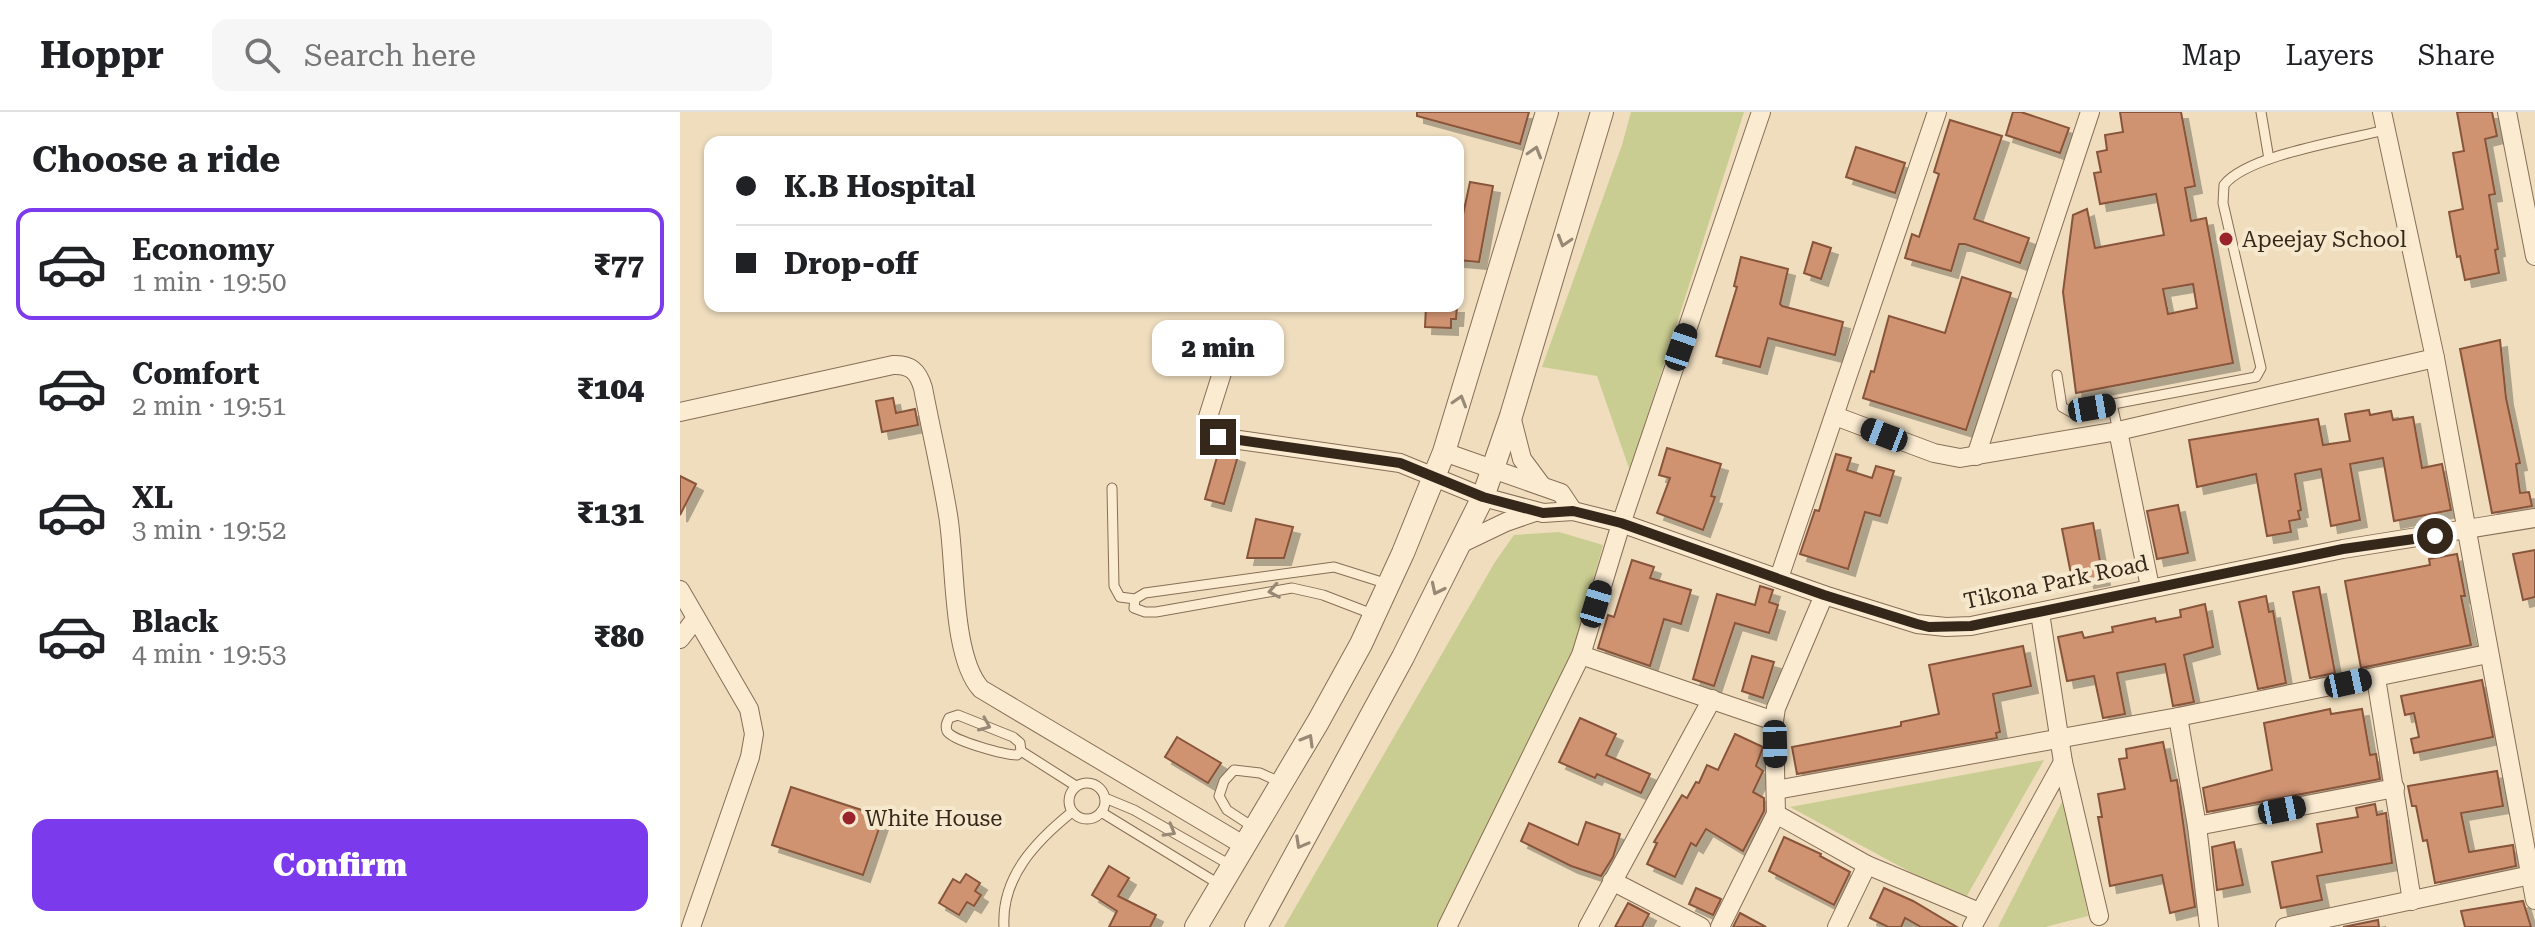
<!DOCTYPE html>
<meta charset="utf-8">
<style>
:root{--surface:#fff;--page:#f6f6f6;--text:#202124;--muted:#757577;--line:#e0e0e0;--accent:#7c3aed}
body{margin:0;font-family:"Roboto Serif",serif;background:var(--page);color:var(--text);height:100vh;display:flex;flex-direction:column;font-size:30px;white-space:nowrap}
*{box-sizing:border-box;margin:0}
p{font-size:26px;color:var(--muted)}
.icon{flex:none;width:44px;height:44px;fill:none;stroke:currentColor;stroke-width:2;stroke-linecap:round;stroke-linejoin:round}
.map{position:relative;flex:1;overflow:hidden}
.drawer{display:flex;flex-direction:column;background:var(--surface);width:680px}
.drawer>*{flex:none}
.guide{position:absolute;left:24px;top:24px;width:760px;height:176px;border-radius:16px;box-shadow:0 2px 6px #0004;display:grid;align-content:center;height:176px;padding:0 32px;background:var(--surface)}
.end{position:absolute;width:36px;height:36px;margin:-18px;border:10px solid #36271b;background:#fff;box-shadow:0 0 0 4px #fff}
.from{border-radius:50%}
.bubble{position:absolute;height:56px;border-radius:16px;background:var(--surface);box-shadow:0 2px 6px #0004;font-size:26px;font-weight:800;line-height:56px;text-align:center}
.car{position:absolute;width:24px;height:48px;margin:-24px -12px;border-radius:10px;box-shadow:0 0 6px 2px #0007;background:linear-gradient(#222 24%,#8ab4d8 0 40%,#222 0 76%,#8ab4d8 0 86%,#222 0)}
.guide b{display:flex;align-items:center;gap:28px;height:76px;font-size:30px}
.guide b+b{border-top:2px solid var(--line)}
.guide i{width:20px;height:20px;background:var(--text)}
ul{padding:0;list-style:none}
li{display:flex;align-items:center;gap:24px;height:112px;margin:0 16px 12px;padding:0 16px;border:4px solid transparent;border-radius:16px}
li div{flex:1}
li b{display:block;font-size:30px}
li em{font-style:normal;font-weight:800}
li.on{border-color:var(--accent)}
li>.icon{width:72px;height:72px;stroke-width:1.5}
h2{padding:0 32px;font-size:36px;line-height:96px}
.button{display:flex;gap:16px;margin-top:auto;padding:16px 32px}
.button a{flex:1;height:92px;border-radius:16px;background:var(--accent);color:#fff;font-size:32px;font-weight:800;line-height:92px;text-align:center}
header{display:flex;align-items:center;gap:48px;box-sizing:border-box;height:112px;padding:0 40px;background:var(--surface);border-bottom:2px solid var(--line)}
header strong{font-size:38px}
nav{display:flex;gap:44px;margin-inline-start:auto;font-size:28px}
.search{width:560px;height:72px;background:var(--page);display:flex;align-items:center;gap:20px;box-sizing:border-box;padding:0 28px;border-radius:16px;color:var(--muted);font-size:30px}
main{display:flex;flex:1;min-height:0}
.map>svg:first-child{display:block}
.green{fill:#cacd91}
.building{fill:#cf9372;stroke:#88553b;stroke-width:2;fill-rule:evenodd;filter:url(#shadow)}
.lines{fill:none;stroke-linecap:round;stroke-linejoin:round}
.service-casing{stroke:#886e56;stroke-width:11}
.minor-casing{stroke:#886e56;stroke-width:20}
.tertiary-casing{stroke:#886e56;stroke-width:24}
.service{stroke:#faebd1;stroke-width:9}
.minor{stroke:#faebd1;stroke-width:18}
.tertiary{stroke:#faebd1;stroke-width:22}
.oneway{stroke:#988976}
.route{stroke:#36271b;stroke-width:10}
.poi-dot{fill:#99242c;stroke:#f6e8cd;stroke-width:3}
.labels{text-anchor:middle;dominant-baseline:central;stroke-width:8;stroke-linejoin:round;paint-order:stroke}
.poi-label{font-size:22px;fill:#36271b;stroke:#f6e8cd;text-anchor:start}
.street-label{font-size:22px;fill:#36271b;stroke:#f6e8cd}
</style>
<header>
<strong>Hoppr</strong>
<div class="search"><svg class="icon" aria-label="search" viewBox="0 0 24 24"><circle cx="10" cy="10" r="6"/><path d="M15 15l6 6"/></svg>Search here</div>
<nav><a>Map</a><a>Layers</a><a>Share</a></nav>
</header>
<main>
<section class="drawer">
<h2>Choose a ride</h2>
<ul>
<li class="on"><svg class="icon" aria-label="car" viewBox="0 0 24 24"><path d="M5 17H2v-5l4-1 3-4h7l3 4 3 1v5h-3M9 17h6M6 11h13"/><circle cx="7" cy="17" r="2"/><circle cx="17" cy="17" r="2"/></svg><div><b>Economy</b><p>1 min · 19:50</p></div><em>₹77</em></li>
<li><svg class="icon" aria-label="car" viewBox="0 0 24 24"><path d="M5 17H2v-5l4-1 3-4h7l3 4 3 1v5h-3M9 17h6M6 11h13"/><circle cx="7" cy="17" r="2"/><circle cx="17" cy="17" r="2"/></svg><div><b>Comfort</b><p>2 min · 19:51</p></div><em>₹104</em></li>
<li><svg class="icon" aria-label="car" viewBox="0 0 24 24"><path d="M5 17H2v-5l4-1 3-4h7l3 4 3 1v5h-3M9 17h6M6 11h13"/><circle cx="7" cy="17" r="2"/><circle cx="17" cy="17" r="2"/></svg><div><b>XL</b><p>3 min · 19:52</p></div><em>₹131</em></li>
<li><svg class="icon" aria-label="car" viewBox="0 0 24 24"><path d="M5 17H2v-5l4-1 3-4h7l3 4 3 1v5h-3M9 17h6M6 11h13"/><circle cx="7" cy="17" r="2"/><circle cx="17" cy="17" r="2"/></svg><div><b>Black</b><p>4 min · 19:53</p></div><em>₹80</em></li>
</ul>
<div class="button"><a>Confirm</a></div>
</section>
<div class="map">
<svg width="1855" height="815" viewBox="0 0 1855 815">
<defs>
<filter id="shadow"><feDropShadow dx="7" dy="7" stdDeviation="0" flood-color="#0004"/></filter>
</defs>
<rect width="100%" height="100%" fill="#efddbe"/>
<g class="green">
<path d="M951 0H1064L950 359 917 264 862 255 942 33Z"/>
<path d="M879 420 923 433 890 551 756 815H604L815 450 834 423Z"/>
<path d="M1364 648 1284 789 1110 695Z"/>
<path d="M1385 684 1408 804 1365 815H1318Z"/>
</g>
<g class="building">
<path d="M737 0H849L840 32 737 4Z"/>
<path d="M1333 0H1341L1389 16 1380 41 1326 23Z"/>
<path d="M1440 0H1501L1515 74 1505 76 1511 109 1526 106 1553 251 1396 281 1383 180 1393 103 1407 97 1415 136 1484 123 1476 82 1420 92 1414 61 1421 60 1417 40 1427 38 1425 23 1443 20ZM1513 172 1517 196 1488 202 1483 177Z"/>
<path d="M1777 0H1812L1817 24 1805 27 1815 82 1809 83 1818 137 1815 138 1819 161 1785 168 1780 144 1777 145 1769 100 1783 97 1773 41 1784 39Z"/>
<path d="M1270 8 1322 24 1294 107 1349 126 1340 151 1285 132H1279L1271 159 1225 146 1232 122 1239 125 1259 62 1254 60Z"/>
<path d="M1176 35 1225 51 1215 81 1166 65Z"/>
<path d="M790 70 813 74 799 150 778 148V126Z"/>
<path d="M1133 130 1151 136 1141 167 1124 161Z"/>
<path d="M1061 145 1108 157 1100 192 1102 194 1163 210 1155 243 1088 226 1080 255 1036 244 1057 175 1054 174Z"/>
<path d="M1282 165 1331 181 1286 318 1183 286 1191 259 1194 260 1209 204 1265 221Z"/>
<path d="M746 194H777L776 207H771V216L745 215Z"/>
<path d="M503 217 526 225 517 248 495 240Z"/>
<path d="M1820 228 1826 286 1840 351 1836 352 1840 381 1849 380 1852 394 1812 401 1780 237Z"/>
<path d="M213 286 216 301 235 297 238 313 202 320 196 289Z"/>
<path d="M1689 298 1690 303 1711 299 1713 308 1733 305 1742 356 1762 352 1771 398 1714 409 1703 346 1670 352 1680 408 1651 414 1641 357 1615 362 1621 398 1618 399 1620 407 1609 409 1611 420 1587 424 1576 362 1517 375 1509 328 1638 307 1643 333 1670 329 1665 302Z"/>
<path d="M987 336 1041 352 1031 384 1035 385 1023 418 977 401 990 366 979 363Z"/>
<path d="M539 338 558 344 544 392 525 387Z"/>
<path d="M1156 342 1171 346 1167 358 1192 366 1196 354 1214 359 1200 404 1185 400 1168 457 1120 442 1135 398 1139 399Z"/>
<path d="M0 364 16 372 0 403Z"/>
<path d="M1498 393 1508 441 1477 447 1467 399Z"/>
<path d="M576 407 613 415 604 446H567Z"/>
<path d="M1413 411 1423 466 1407 469 1406 464 1392 467 1382 417Z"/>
<path d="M1855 438V485L1843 488 1833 442Z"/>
<path d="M1777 442 1785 484H1781L1791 533 1681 556 1665 469 1750 453 1749 447Z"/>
<path d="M952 448 974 455 970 466 1011 478 1001 512 984 507 970 554 918 536 928 503 934 505Z"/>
<path d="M1080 474 1093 478 1089 490 1098 493 1089 521 1055 511 1034 574 1013 567 1037 482 1075 493Z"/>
<path d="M1639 475 1655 561 1630 566 1613 480Z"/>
<path d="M1586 484 1589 500 1593 499 1606 571 1578 577 1559 490Z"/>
<path d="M1525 492 1533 535 1504 543 1514 590 1493 594 1485 552 1437 561 1445 602 1423 606 1414 564 1387 569 1378 525 1402 520 1404 526 1433 520 1432 515 1475 506 1476 510 1501 505 1500 498Z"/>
<path d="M1343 534 1351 574 1313 582 1320 620 1316 621 1317 626 1117 662 1112 635 1221 614V610L1259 602 1249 553Z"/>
<path d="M1072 544 1094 550 1083 586 1062 579Z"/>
<path d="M1802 568 1813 625 1734 641 1731 627 1739 625 1734 601 1725 603 1721 584Z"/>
<path d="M1650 597 1651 602 1682 597 1690 643 1696 642 1700 667 1527 700 1523 676 1592 658 1584 611Z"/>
<path d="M900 606 936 622 926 643 970 662 961 681 917 662 915 666 879 650Z"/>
<path d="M1055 622 1083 635 1076 654 1083 659 1073 680 1084 686V699L1063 739 1026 717 1016 734 1011 731 995 765 967 752 977 731 974 730 1002 683 1007 686 1016 670 1019 671 1027 653 1038 658Z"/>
<path d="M497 625 541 651 528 671 485 645Z"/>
<path d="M1483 630 1491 669 1497 668 1515 795 1490 801 1482 763 1430 774 1418 705H1422L1418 682 1445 677 1439 647 1447 646 1446 637Z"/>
<path d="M1817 659 1823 694 1781 701 1789 740 1833 733 1836 754 1755 771 1747 728 1743 729 1736 694H1732L1728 674Z"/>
<path d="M111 675 203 705 183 763 92 733Z"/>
<path d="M1695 692 1697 703 1706 701 1712 751 1637 764 1642 788 1601 796 1592 750 1642 740 1637 712 1678 705 1676 696Z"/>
<path d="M906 710 940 722 933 745 921 764 891 754 841 729 849 711 898 733Z"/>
<path d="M1104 725 1141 742 1140 744 1170 760 1154 793 1089 759Z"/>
<path d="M1554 730 1563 773 1537 778 1532 735Z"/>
<path d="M429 754 449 766 438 784 476 803 470 815H429L437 799 412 783Z"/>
<path d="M286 762 300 771 295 779 301 783 294 794 287 790 279 803 259 791 273 767 280 771Z"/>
<path d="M1016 776 1041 787 1033 803 1009 792Z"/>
<path d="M1204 776 1233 789 1277 815H1241L1225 806 1221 815H1208L1190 806Z"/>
<path d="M1843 789 1851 815H1785L1781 799Z"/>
<path d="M948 791 969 802 962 815H935Z"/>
<path d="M1060 801 1086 815H1053Z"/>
<path d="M1698 808 1699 815H1663Z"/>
</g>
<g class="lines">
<defs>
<g id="service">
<path d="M1581 0 1589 47"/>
<path d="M1377 263 1382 295 1391 300 1576 265 1581 256 1543 91 1544 73C1567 43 1667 28 1705 18"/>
<path d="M1432 292 1438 319"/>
<path d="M432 376 434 474 440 485 455 487"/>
<path d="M695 503 643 483 612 476 476 500H465L454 496 455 487 465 481 654 455 708 472"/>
<path d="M341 639 337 643C326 643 272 629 267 619 265 614 267 610 269 606L278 603 333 625 340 631 341 639 396 674"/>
<circle cx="407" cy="689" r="18"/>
<path d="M425 686 454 698 552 754"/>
<path d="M421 700 542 774"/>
<path d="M573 715 547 698 539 684 544 669 554 658 580 661 602 671"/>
<path d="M324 815C321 765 356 729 392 700"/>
</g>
<g id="minor">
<path d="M1702 0 1755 246 1855 788"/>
<path d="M1827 0 1855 144"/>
<path d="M553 226 528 305 527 313 538 325 720 351 803 385 863 401 893 399 941 411 1144 483 1237 512 1266 515 1291 514 1663 437 1855 406"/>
<path d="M0 300 213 253C230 252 238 259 243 276 251 318 261 360 268 403 276 449 271 544 301 577L565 734"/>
<path d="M831 304 842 347 862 374"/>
<path d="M1155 304 1254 341 1280 346 1438 319 1755 246"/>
<path d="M1438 319 1470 475"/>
<path d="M764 340 881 381 893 399"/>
<path d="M1296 344 1410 0"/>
<path d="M778 433 826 410 855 400"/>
<path d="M1099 466 1257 0"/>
<path d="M0 478 69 597 74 622 70 645 11 815"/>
<path d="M1360 501 1383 650 1419 804"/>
<path d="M0 527 16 506"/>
<path d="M901 543 1094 609"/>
<path d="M1696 566 1732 789"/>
<path d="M1498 605 1517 714 1529 815"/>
<path d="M1096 678 1498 605 1808 542"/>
<path d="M1096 702 1187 753 1299 800"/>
<path d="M1517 714 1715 676"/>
<path d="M932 769 1021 815"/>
<path d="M767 815 901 543 940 415 1081 0"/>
<path d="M908 815 1032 587"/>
<path d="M1040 815 1096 702 1094 609 1096 596 1144 483"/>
<path d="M1157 815 1187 753"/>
<path d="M1292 815 1383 650"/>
<path d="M1605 815 1851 763"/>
</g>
<g id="tertiary">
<path d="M516 815 638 610 681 532 723 441 764 340 867 0"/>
<path d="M576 815 723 545 803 385 831 304 922 0"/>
</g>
</defs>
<use href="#service" class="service-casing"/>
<use href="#minor" class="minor-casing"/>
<use href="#tertiary" class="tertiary-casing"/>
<use href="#service" class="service"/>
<use href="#minor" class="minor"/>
<use href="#tertiary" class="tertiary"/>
</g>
<defs><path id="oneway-chevron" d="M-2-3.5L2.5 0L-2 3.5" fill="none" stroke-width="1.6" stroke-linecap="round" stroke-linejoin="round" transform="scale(2)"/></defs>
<g class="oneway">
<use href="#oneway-chevron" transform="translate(855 40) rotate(-73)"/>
<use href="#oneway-chevron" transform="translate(884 129) rotate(107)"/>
<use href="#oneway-chevron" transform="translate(780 289) rotate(-73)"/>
<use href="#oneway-chevron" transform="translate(757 477) rotate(116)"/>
<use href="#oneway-chevron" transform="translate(594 479) rotate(170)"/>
<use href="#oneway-chevron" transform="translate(305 613) rotate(23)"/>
<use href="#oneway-chevron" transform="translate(628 628) rotate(-60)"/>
<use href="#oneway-chevron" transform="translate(490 719) rotate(30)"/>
<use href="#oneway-chevron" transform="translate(621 731) rotate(119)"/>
</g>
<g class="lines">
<path class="route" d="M538 325 720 351 803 385 863 401 893 399 941 411 1144 483 1237 512 1249 515 1291 514 1663 437 1755 424"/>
</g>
<g class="poi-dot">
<circle cx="1546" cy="127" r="8"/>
<circle cx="169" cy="706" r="8"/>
</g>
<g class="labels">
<g class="poi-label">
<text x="1562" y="127">Apeejay School</text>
<text x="185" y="706">White House</text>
</g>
<g class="street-label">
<text transform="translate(1376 470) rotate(-12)">Tikona Park Road</text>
</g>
</g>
</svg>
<i class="end from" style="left:1755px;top:424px"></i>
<i class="end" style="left:538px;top:325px"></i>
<div class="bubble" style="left:472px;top:208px;width:132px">2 min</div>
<i class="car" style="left:1001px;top:235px;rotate:19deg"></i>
<i class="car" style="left:1412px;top:296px;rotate:80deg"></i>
<i class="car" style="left:1204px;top:323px;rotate:291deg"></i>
<i class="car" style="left:916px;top:492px;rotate:17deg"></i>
<i class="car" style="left:1668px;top:571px;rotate:78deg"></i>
<i class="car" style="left:1095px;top:632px;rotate:179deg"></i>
<i class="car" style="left:1602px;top:698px;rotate:79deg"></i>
<div class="guide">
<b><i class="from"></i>K.B Hospital</b>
<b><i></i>Drop-off</b>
</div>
</div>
</main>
